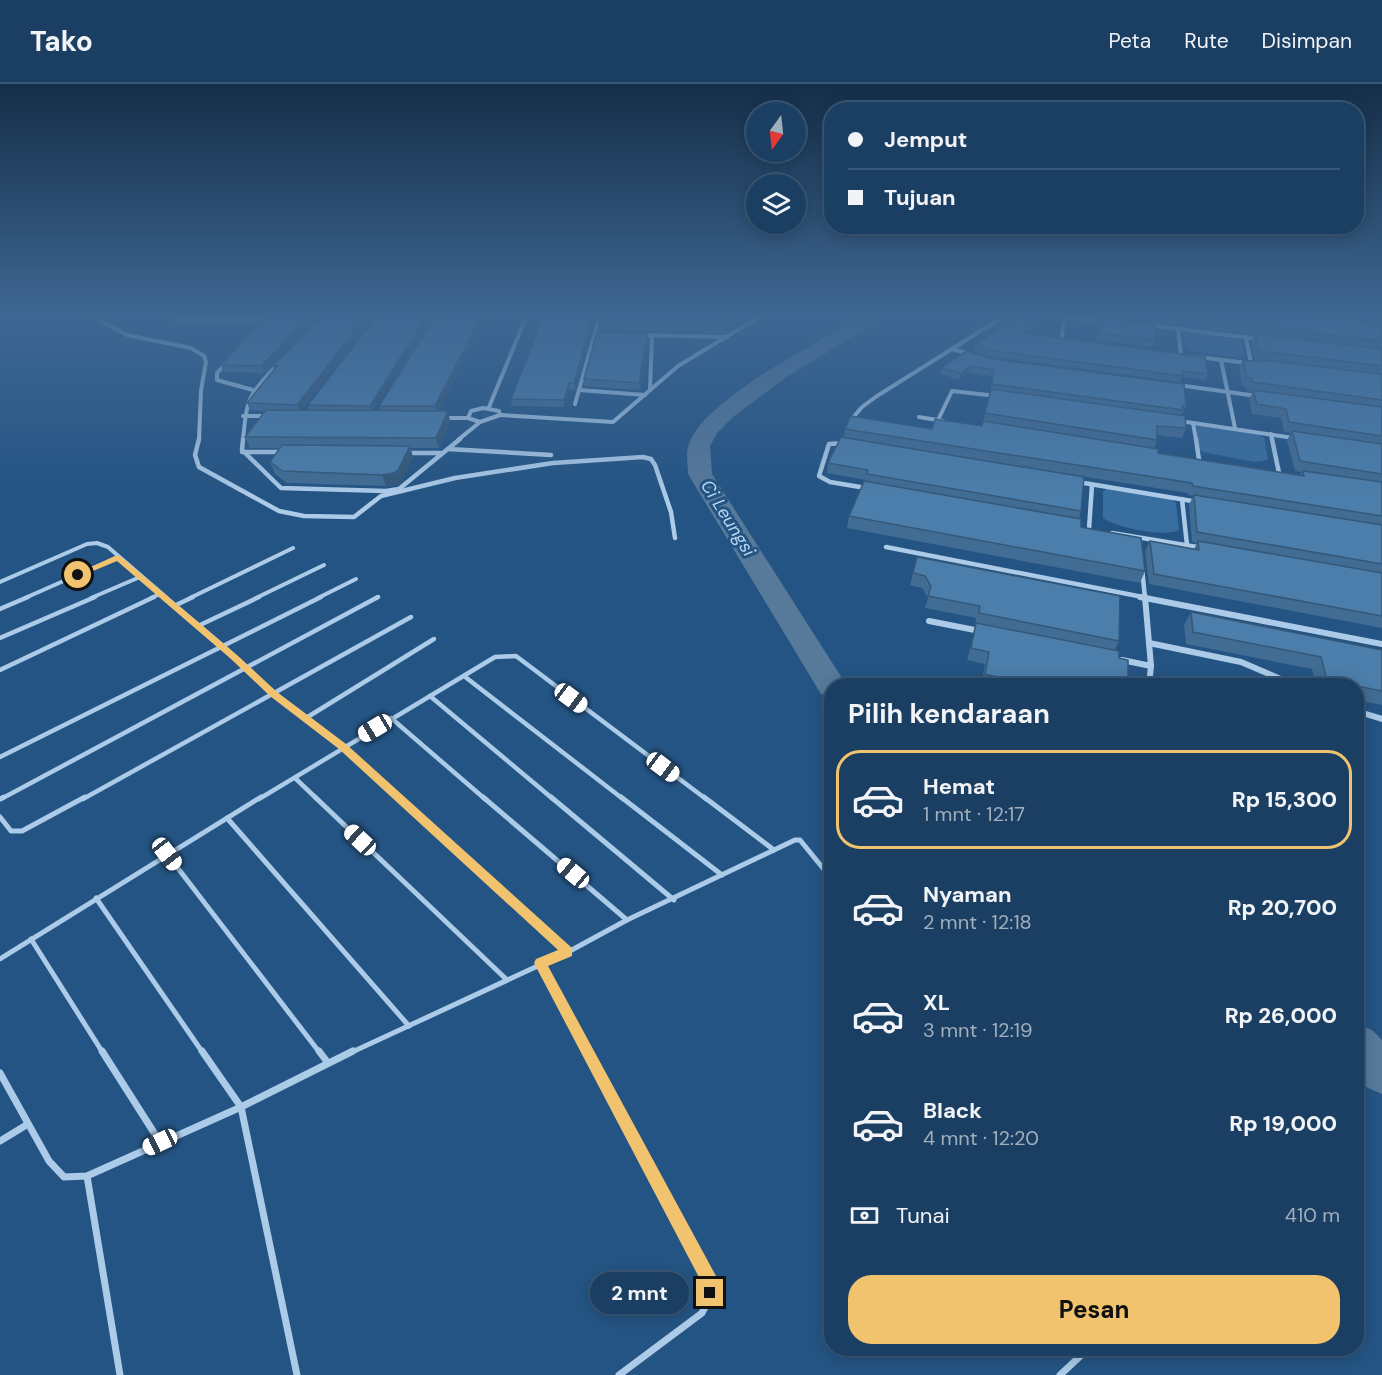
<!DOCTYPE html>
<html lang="id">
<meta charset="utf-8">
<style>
:root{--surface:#1b3f62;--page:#284a6b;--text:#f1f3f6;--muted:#a0afbe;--line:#395877;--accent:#f2c36f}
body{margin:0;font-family:"DM Sans",sans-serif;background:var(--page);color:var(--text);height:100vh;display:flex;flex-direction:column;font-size:22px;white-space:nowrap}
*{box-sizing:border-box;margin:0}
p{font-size:20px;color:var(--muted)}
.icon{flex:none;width:33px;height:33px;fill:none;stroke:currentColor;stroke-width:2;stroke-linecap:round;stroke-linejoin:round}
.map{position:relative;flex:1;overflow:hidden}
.sheet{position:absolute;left:824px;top:594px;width:540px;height:678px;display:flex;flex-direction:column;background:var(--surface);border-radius:24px;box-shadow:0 3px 15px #0003,0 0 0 2px var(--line)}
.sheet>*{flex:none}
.banner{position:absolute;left:824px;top:18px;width:540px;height:132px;border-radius:24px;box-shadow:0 3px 15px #0003,0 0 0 2px var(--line);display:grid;align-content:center;height:132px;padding:0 24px;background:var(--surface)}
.needle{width:39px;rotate:195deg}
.controls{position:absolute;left:746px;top:18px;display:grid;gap:12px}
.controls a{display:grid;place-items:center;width:60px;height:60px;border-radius:50%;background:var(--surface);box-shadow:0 3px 15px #0003,0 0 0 2px var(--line);font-size:30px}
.end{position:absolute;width:27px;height:27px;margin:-14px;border:8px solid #f2c36f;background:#111;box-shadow:0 0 0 3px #111}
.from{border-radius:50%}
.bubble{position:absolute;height:42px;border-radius:21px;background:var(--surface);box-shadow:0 3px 15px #0003,0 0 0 2px var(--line);font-size:20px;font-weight:800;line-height:42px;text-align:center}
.car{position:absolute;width:18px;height:36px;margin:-18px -9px;border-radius:8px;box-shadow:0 0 4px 2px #0007;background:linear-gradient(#fff 24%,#345 0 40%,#fff 0 76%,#345 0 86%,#fff 0)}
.banner b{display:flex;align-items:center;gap:21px;height:57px;font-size:22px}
.banner b+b{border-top:2px solid var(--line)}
.banner i{width:15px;height:15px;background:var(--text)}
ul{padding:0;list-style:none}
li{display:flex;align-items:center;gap:18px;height:99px;margin:0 12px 9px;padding:0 12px;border:3px solid transparent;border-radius:24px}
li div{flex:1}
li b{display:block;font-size:22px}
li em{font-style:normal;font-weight:800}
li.active{border-color:var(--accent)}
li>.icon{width:54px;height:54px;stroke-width:1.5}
h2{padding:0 24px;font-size:27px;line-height:72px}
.pay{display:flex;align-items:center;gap:15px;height:66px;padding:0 24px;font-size:22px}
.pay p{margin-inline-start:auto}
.button{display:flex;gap:12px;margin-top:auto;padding:12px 24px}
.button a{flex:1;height:69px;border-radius:24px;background:var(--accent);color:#111;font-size:24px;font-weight:800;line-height:69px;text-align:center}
header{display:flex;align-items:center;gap:36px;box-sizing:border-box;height:84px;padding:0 30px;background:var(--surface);border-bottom:2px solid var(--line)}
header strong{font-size:28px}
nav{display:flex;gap:33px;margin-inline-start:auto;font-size:21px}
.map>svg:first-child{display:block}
.green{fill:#386ea0}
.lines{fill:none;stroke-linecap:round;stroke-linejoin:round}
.river{fill:#57799a;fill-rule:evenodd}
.service-far3{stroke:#accbe8;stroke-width:4}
.service-far2{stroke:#accbe8;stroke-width:4.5}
.service-far1{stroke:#accbe8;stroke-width:5}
.service{stroke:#accbe8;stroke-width:7}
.minor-far2{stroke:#accbe8;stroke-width:4}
.minor-far1{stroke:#accbe8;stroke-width:4.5}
.minor{stroke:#accbe8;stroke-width:6}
.wall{fill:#416c93}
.shaded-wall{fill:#355878}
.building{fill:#4c7eab;stroke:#355878;stroke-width:1.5}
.route{fill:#f2c36f}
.labels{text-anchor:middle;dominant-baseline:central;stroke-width:6;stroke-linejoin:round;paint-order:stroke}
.far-water-label{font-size:18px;font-style:italic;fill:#b7d5ef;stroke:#245483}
</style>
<header>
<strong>Tako</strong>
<nav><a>Peta</a><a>Rute</a><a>Disimpan</a></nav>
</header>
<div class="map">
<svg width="1382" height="1291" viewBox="0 0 1382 1291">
<rect width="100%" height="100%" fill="#245483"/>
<g class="green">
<path d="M1188 248 1235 254 1240 256 1244 271 1233 273 1190 267 1186 264 1183 249Z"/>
<path d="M1202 341 1259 351 1264 354 1268 376 1254 378 1203 368 1198 365 1196 343Z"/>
<path d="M1109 404 1170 414 1176 419 1179 446C1165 454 1115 443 1103 434V407Z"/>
</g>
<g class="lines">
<g class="river">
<path d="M866 231H888L785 294 733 333 717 349 710 362 712 390 847 602H831V612L821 610 688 390C688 382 686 371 688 363 700 316 824 255 866 231Z"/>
<path d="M1356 940 1372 946 1382 956V1010L1366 1003 1356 993Z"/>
</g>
<g class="service-far3">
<path d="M0 498 87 460 97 459 108 463 167 514"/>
<path d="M25 514 118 473"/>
<path d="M91 514 140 493"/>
<path d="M151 514 160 510"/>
<path d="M190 514 293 464"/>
<path d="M256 514 324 481"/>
<path d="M318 514 356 495"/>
<path d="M376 514 378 513"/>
</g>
<g class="service-far2">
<path d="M165 513 223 562 274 610 342 663 399 715"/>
<path d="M174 522 193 513"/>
<path d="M0 525 28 513"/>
<path d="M198 542 259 513"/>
<path d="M0 554 95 513"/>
<path d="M0 586 154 513"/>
<path d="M464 592 623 715"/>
<path d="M430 612 553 715"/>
<path d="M306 634 434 555"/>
<path d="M391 634 485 715"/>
<path d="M0 673 321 513"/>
<path d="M295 694 317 715"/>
<path d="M1 715 378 513"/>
<path d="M83 715 411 533"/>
<path d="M259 715 495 573 516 572 706 715"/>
</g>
<g class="service-far1">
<path d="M315 713 506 895"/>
<path d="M397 713 568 868"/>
<path d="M483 713 627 836"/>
<path d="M551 713 674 816"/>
<path d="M621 713 722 791"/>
<path d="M704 713 774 766"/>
<path d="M0 715 4 713"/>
<path d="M0 733 11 747H22L85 713"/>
<path d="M227 734 409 942"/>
<path d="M167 770 320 969"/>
<path d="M96 814 203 969"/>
<path d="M31 855 103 969"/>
<path d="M0 875 261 713"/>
<path d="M540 879 588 969"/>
<path d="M350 969 568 868 627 836 795 756H800L831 794"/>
</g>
<g class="service">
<path d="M102 967 160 1058"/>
<path d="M202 967 241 1023 297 1291"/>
<path d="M319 967 328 979"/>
<path d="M587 967 710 1198 707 1219 702 1229 619 1291"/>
<path d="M0 989 49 1077 64 1093 87 1092 241 1023 353 967"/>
<path d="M0 1057 28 1040"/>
<path d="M87 1092 120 1291"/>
<path d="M1060 1291 1089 1264"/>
</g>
<g class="minor-far2">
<path d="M89 231 127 251 191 264 204 272 206 278 201 306 199 356"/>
<path d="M1381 231 1382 234"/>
<path d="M173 235H266"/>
<path d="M1147 241 1259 255"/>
<path d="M1178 245 1181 271"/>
<path d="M639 251 728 253"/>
<path d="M1246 254 1251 279"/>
<path d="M1061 256 1065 234 1104 236"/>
<path d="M952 265 969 270"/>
<path d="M1198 273 1247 279"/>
<path d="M1221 276 1235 344"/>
<path d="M227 278 217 289V296L253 306"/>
<path d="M1178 301 1257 312"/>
<path d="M579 306 645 311"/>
<path d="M650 306 652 251"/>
<path d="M575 320 600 231"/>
<path d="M489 323 527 231"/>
<path d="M483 324 499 327 500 331 480 338 468 334 471 327Z"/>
<path d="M500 331 613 338 678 282 762 231"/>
<path d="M243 332H269"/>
<path d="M919 333 943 337"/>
<path d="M442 334H468"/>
<path d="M938 336 952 307 997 312"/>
<path d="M850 337 862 323 877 312 1006 231"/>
<path d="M1180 337 1294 354"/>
<path d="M1193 339 1196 356"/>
<path d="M1271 350 1272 356"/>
<path d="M243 356C247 313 248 312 278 280"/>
<path d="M458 356 480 338"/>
</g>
<g class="minor-far1">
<path d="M199 355 195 371 199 383 279 427 304 432 354 433 381 412 455 394 553 379 643 373 651 375 655 381 671 428 675 454"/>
<path d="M243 355 242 366 281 404 386 407 399 405 460 355"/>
<path d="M1196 355 1199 376"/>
<path d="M1272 355 1279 389"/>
<path d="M846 359 829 360 819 392 830 398 866 404"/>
<path d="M448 365 551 371"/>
<path d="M242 368H285"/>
<path d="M406 369H441"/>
<path d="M1078 398 1198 418"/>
<path d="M1182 415 1187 461"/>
<path d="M1089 445 1092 401"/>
<path d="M1112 449 1203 464"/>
<path d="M886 463 1148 514"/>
<path d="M1142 484 1145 514"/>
</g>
<g class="minor">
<path d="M1140 513 1382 560"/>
<path d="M1145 513 1151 582 1149 602"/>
<path d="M929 537 980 547"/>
<path d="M1149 559 1241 578 1297 602"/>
<path d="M1122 576 1151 582"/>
<path d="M1356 627 1382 635"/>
</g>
</g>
<g class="wall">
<path d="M149 231H246L150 232Z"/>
<path d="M267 231 264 289 223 288 221 281Z"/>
<path d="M322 231 302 326H309L308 321 378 231H432L373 327H381L379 322 436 231H487L438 327H448L450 338 439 364H410L413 373 401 398 397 401 386 402 287 399 275 390 270 378 280 364H250L245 353 265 327 250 326 247 319 274 286 273 282Z"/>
<path d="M544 231H596L575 306H569L564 323 512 322 511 315Z"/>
<path d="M732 231V244L725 249 600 247 599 240Z"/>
<path d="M1045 231 1043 237 1026 250 1208 290 1206 296 1182 293 1180 298 994 273 973 267 975 261Z"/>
<path d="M1097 231H1380L1376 238 1382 239V544L1149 500 1145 467 1150 457 1194 465 1197 459 1192 458 1189 421 1193 412 1188 411V409L1061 389 1081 427 1079 435 1081 443 1145 487 1140 499 847 444 849 432 866 396 827 389 828 379 844 354 845 345H932L982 342 991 306 992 292 968 289 959 296 940 290 942 284 994 275 1186 322 1183 329H1181L1180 332 1186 344 1182 354 1157 351V356L1154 364 1158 369 1300 391 1302 388 1295 387 1287 356 1291 349 1284 348 1281 334 1252 330 1249 315 1253 308 1247 307 1246 303 1242 302 1239 285 1243 276 1260 278 1261 277 1255 276 1251 258 1255 251Z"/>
<path d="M1099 233 1155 256 1153 263 1096 256 1097 240Z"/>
<path d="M648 256 640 306 584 302V295Z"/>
<path d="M917 473 1119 557 1115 566 1119 574 1128 602H981L985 580 967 576 976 541H975L976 534 925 524 928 514 922 504 910 501Z"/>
<path d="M1191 528 1382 566V621L1356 616V602H1316L1312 585 1186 560 1184 541Z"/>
</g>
<g class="shaded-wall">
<path d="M310 231H318L264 289 261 282Z"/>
<path d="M367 231H374L300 328 297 321Z"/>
<path d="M427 231H432L372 329 370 322Z"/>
<path d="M482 231H487L437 330 435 322Z"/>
<path d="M593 231H596L575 306 574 299Z"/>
<path d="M1045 231 1043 237 1019 255 1021 249Z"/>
<path d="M732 237V244L725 249V241Z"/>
<path d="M647 249 648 256 640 306 639 299Z"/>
<path d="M970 282 968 289 959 296 961 289Z"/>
<path d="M569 299V306L564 323V316Z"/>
<path d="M448 327 450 338 439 364 436 354Z"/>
<path d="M410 362 413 373 401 398 397 401 386 402 382 391Z"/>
</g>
<g class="building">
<path d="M267 231H310L261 282 221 281Z"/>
<path d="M322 231H367L297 321 247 319 277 282H273Z"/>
<path d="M378 231H427L370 322 308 321Z"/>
<path d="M436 231H482L435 322H379Z"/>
<path d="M544 231H593L574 299H569L564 316 511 315Z"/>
<path d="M601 231H732V237L725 241 599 240Z"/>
<path d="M1021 231H1045L1021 249 1205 273 1208 290 1182 287 1183 292 995 267 975 261Z"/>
<path d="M1167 231H1312L1382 239V257Z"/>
<path d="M1099 233 1154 240 1155 256 1098 249Z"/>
<path d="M597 248 647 249 639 299 584 295Z"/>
<path d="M1255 250 1382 265V282L1259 267Z"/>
<path d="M966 267 994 275 1184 300 1186 322H1182L1183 326 992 300 994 286 970 282 961 289 942 284Z"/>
<path d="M1243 276 1262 278 1261 276 1382 290V316L1252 298 1251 294 1247 293Z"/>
<path d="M991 305 1185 332 1186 344 1157 342V356L985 329Z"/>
<path d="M1253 306 1382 323V352L1289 338 1286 325 1257 320Z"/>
<path d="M266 326 448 327 436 354 245 353Z"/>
<path d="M851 332 932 345 935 335 982 342 983 337 1158 365V369L1304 392 1303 387 1382 398V432L1193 402 1192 399 845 345Z"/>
<path d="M1292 347 1382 360V390L1300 377Z"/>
<path d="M841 353 1084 393 1081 427 867 390 868 386 828 379Z"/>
<path d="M282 361 410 362 398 386 394 389 382 391 282 387 270 378Z"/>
<path d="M864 397 1081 435V443L1141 454 1145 487 849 432Z"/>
<path d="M1194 411 1382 441V480L1197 448Z"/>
<path d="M1150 457 1199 466 1198 457 1382 489V532L1154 490Z"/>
<path d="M917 473 1120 512 1119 557 979 529 980 522 928 512 931 502 925 492 913 489Z"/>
<path d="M1191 528 1382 566V607L1327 596 1321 573 1193 548Z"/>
<path d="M976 539 1119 567V574L1128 576V602H1036L985 590 989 568 971 564Z"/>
</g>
<linearGradient id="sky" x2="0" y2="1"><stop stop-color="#142e48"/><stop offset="0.56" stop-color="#3f6793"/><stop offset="1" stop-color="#3f6793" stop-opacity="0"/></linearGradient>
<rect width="1382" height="412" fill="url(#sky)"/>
<path class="route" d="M115 472H120L237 571 277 608 346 660 572 864V872L548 882 716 1192 718 1209 716 1215 710 1217 704 1215 702 1199 534 879 536 875 558 866 339 665 270 612 231 575 117 477 81 492 74 491Z"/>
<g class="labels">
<g class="far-water-label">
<text transform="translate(728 434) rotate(58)">Ci Leungsi</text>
</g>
</g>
</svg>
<div class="controls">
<a><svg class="needle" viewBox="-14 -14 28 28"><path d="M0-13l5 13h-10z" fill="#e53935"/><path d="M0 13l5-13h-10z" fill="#a0afbe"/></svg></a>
<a><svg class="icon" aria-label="layers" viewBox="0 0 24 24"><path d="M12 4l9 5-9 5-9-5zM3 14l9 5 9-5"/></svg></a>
</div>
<i class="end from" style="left:78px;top:491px"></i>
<i class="end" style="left:710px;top:1209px"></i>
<div class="bubble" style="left:590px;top:1188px;width:99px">2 mnt</div>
<i class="car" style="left:571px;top:614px;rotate:127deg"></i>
<i class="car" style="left:375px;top:644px;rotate:239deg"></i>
<i class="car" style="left:663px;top:683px;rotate:127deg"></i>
<i class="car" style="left:360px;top:756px;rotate:313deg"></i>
<i class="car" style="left:167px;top:770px;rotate:142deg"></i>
<i class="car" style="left:573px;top:789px;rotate:310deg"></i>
<i class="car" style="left:160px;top:1058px;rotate:245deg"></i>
<div class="banner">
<b><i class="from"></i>Jemput</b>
<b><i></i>Tujuan</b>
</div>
<section class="sheet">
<h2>Pilih kendaraan</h2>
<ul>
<li class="active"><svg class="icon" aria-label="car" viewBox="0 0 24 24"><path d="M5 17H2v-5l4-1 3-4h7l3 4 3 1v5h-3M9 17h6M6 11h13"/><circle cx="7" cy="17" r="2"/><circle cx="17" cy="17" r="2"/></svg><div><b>Hemat</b><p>1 mnt · 12:17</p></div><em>Rp 15,300</em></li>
<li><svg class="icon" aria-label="car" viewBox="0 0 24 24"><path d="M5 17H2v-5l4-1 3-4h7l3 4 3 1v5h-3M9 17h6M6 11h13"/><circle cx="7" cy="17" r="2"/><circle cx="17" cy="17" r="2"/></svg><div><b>Nyaman</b><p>2 mnt · 12:18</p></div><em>Rp 20,700</em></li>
<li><svg class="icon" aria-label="car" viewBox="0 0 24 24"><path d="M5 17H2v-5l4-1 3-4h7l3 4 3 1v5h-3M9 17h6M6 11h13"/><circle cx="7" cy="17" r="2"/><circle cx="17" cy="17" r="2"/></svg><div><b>XL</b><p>3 mnt · 12:19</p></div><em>Rp 26,000</em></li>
<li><svg class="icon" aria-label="car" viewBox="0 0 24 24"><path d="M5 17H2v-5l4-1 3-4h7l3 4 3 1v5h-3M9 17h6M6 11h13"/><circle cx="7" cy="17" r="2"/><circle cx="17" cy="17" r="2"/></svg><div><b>Black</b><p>4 mnt · 12:20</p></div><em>Rp 19,000</em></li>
</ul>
<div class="pay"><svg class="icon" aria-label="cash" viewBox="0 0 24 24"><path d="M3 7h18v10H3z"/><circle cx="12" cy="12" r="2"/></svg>Tunai<p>410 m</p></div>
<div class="button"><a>Pesan</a></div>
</section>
</div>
